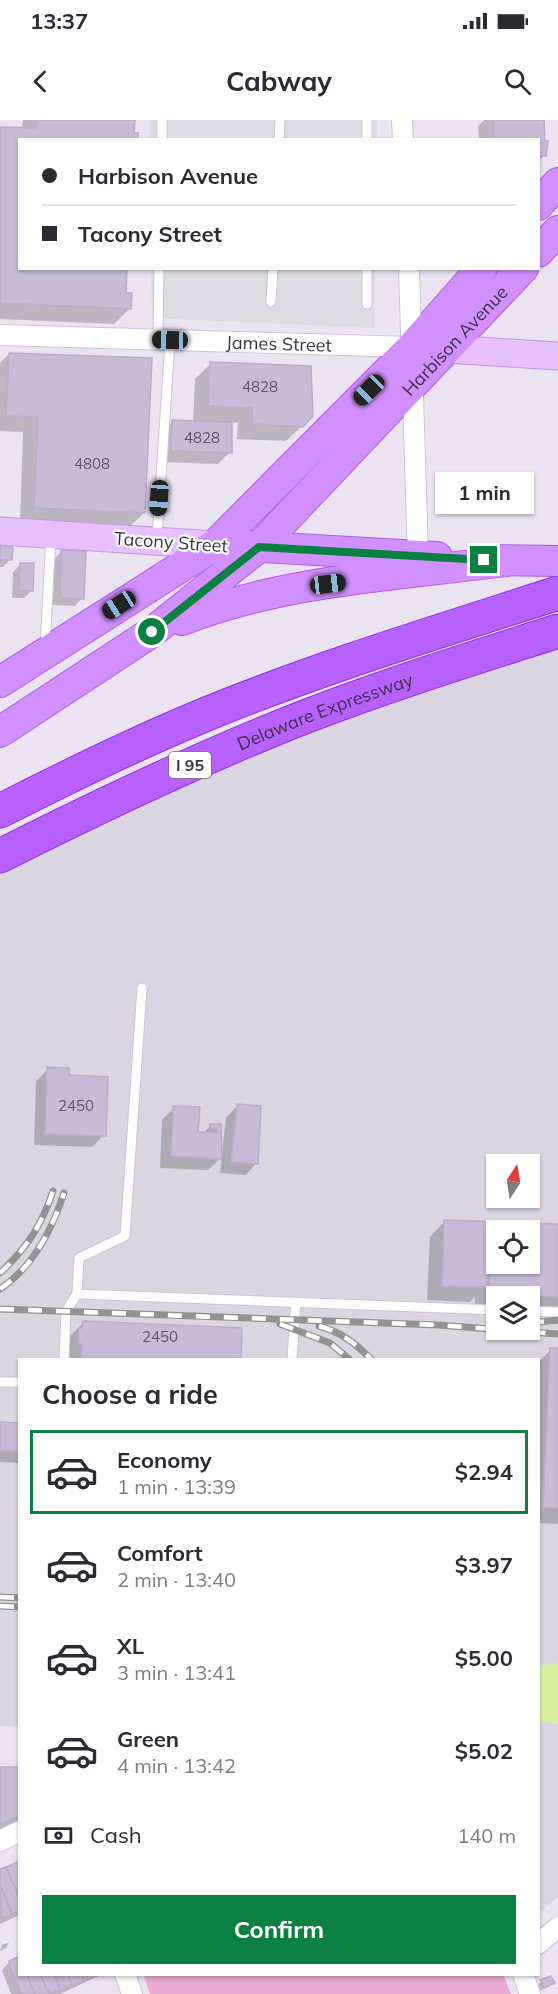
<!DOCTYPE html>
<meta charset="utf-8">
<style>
:root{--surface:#fff;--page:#f7f7f7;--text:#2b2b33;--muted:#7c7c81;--line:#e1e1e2;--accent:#0b8043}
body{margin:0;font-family:Mulish,sans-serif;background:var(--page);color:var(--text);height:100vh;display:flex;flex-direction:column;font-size:22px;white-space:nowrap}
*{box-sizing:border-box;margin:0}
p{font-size:20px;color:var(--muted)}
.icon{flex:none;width:33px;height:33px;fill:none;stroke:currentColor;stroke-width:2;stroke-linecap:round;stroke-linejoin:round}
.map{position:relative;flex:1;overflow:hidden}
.drawer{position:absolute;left:18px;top:1238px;width:522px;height:618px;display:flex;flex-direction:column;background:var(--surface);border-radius:0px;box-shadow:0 2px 4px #0004}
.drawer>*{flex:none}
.banner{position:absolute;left:18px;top:18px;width:522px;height:132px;border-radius:0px;box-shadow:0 2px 4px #0004;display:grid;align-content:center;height:132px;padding:0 24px;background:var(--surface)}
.needle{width:39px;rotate:12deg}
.controls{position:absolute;left:486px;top:1034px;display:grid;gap:12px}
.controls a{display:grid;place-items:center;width:54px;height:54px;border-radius:0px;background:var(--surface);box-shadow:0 2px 4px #0004;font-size:30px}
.end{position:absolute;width:27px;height:27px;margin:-14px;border:8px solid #0b8043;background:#fff;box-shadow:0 0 0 3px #fff}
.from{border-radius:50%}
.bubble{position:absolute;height:42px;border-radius:0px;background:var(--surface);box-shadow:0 2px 4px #0004;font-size:20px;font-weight:700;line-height:42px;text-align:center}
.car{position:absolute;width:18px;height:36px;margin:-18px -9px;border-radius:8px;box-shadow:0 0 4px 2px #0007;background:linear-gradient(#222 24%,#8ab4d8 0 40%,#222 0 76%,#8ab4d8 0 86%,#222 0)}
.banner b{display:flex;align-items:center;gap:21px;height:57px;font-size:22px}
.banner b+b{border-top:2px solid var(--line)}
.banner i{width:15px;height:15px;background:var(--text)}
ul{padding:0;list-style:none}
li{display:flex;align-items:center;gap:18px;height:84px;margin:0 12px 9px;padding:0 12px;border:3px solid transparent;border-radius:0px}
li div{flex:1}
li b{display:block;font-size:22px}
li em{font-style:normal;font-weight:700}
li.current{border-color:var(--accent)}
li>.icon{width:54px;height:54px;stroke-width:1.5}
h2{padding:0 24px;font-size:27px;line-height:72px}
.pay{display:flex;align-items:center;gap:15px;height:66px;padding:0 24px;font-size:22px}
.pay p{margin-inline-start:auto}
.cta{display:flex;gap:12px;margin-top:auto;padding:12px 24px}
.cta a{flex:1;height:69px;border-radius:0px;background:var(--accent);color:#fff;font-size:24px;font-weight:700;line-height:69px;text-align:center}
.status{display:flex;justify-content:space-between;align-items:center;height:42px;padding:0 30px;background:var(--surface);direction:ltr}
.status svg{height:16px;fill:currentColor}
header{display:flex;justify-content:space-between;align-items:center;height:78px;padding:0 24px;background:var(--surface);font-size:27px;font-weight:700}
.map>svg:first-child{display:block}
.industrial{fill:#dad5e0;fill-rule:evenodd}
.green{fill:#e7aad2}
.parking{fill:#dedbe2}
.water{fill:#d7f09d}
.shadow{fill:#0003;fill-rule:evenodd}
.building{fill:#c8bbd6;stroke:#bdabce;stroke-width:1.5;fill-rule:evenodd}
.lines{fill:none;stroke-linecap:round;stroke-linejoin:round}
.lane-casing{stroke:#d0c2db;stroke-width:11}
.street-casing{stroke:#d0c2db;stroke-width:22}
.secondary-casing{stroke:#c298db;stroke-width:29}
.primary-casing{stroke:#ad5fe3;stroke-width:32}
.highway-casing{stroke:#8b31dd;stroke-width:35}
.lane{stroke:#fff;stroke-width:9}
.street{stroke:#fff;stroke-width:20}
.secondary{stroke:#e8bfff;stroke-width:27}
.primary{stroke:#d28ffe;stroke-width:30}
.highway{stroke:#b861fe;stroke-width:33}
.rail-casing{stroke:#939393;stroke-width:7}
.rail{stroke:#fff;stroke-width:4.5;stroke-dasharray:14;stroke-linecap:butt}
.route{stroke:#0b8043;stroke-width:8}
.labels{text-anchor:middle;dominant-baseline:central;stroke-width:4.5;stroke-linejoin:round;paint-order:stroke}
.number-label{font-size:15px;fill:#5e5568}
.shield{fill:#fff;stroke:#76707b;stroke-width:1.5}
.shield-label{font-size:16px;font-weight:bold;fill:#3b3343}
.street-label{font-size:18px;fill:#3b3343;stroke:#fff}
</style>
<div class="status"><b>13:37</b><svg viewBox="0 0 49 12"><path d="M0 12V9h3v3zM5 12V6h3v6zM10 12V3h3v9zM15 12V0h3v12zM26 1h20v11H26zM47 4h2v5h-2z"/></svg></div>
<header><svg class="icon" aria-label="back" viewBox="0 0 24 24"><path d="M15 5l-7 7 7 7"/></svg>Cabway<svg class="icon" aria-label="search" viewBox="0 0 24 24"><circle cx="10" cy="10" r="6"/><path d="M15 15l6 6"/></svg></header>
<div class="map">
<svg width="558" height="1874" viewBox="0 0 558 1874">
<rect width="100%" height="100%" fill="#ebe3f1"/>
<path class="industrial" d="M558 522V1777L539 1793 538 1239H20L19 1606H0V746L367 582ZM496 1044H530V1077H496ZM496 1110H530V1143H496ZM496 1176H530V1209H496Z"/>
<path class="green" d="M143 1854H503L511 1874H150Z"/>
<g class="parking">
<rect x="149" y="0" width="228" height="19"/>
<path d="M151 149H375L374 208 152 198Z"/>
</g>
<path class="water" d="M558 1543V1604L539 1601 538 1546Z"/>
<g class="shadow">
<path d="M23 0H133L20 20V148L124 175 130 188 114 204 0 199V8L22 9Z"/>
<path d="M484 0H543L544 36 538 41V20H479L478 6Z"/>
<path d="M9 234 144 393 128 408 20 403 23 312 0 311V243Z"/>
<path d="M210 244 302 306 286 321 237 319 238 303 231 302 230 332 218 344 160 342 161 314 173 302 193 303 195 259Z"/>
<path d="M0 428 11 439 3 447H0Z"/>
<path d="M62 431 82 478 75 486 52 485 54 439Z"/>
<path d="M21 444 32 470 24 478H12L13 452Z"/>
<path d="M48 949 68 957 104 1015 92 1027 34 1025 36 961Z"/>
<path d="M237 986 257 1043 245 1055 220 1053 222 1037 208 1050 160 1048 162 1000 174 988 197 1013H203L211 1005H220V1033H222L226 998Z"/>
<path d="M445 1101 558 1106V1193L530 1192V1176H496V1190L475 1189V1177L470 1182 427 1180 430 1117ZM496 1110H530V1143H496Z"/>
<path d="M83 1203 239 1239H65L68 1218Z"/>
<path d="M551 1230H558V1404L538 1403V1242Z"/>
<path d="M0 1304 20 1305V1343L0 1342Z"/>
<path d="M0 1648H20V1703L0 1711Z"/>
<path d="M20 1743V1795L0 1804V1751Z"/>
<path d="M9 1822 6 1828 0 1831 2 1825Z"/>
<path d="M20 1840V1854H103L60 1874H11L2 1850 10 1842Z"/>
<path d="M541 1862 553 1863 540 1871 538 1865Z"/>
</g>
<g class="building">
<path d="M37 0H135L134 13H138V20H20V148H127L126 173H132L131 189 0 183V7L36 8Z"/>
<path d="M493 0H544L545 21H548L546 36H538V20H494Z"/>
<path d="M9 233 152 238 145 393 34 388 38 297 6 296Z"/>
<path d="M210 242 311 246 313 296 303 307 252 304V288L208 286Z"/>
<path d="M172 300 232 302V333L171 331Z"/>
<path d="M0 426 13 427 12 440H0Z"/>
<path d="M61 430 86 431 84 479 60 478Z"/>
<path d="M20 443H34L33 471 19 470Z"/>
<path d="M47 947 69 948V955L108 957 106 1016 45 1014Z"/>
<path d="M237 984 261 986 258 1044 231 1042Z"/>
<path d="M173 986 200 987 198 1012 217 1013V1009H210V1004H221L222 1039 171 1036Z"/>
<path d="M444 1100 558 1104V1177L489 1174 491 1128 489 1127 487 1167 442 1166ZM496 1110H530V1143H496Z"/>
<path d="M83 1201 242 1208 241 1239H75H81L82 1224H78L79 1208H82Z"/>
<path d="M550 1228H558V1388H543Z"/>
<path d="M0 1302 20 1303V1331H0Z"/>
<path d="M0 1647H20V1696L0 1704Z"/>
<path d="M18 1742 20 1745V1779L6 1747Z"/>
<path d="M6 1747 20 1779V1792L13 1794 0 1765V1749Z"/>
<path d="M0 1765 10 1790V1796L2 1799Z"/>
<path d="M18 1837 20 1854H27L35 1874H21L10 1847 9 1841Z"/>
<path d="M27 1854H40L49 1874H35Z"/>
<path d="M40 1854H54L61 1870 49 1874Z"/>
<path d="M54 1854H68L72 1865 61 1870Z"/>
<path d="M68 1854H82L84 1861 72 1865Z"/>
<path d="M82 1854H96L97 1856 84 1861Z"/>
<path d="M551 1856 555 1863 544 1868 540 1860Z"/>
</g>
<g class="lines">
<defs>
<g id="lane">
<path d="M162 20V0"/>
<path d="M279 20 280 0"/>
<path d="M367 20V0"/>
<path d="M271 182 273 148"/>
<path d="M367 184V148"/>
<path d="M158 220 159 148"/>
<path d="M157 418 170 220"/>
<path d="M45 526 51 417"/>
<path d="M142 868 125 1116 79 1138 77 1174 496 1190"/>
<path d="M530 1191 558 1192"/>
<path d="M64 1239 66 1191 77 1174"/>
<path d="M292 1239 296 1182"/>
<path d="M0 1262H20"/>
</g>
<g id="street">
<path d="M402 0 403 20"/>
<path d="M409 148 418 436"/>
<path id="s1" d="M0 215 412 227"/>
<path d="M0 1721 20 1711"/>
<path d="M538 1824 558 1807"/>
<path d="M125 1854 132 1874"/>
<path d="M523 1854 530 1874"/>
</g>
<g id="secondary">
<path d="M431 228 558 236"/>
<path d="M0 411 215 425"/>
</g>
<g id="primary">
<path d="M538 85 558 63"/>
<path d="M538 132 558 111"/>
<path d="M245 426 437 437"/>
<path d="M488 440 558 441"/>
<path d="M182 500C285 460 398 455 506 441"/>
<path d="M0 562 215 425 412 227 482 148"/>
<path id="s2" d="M0 612 152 512 259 427 523 148"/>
</g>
<g id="highway">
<path d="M0 691C65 658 130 626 197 598 315 549 437 512 558 473"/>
<path id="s3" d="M0 736C101 685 202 637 307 596 390 564 474 538 558 511"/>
</g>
</defs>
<use href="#lane" class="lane-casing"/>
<use href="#street" class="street-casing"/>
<use href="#secondary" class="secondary-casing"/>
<use href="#primary" class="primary-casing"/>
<use href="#highway" class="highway-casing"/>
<use href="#lane" class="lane"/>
<use href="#street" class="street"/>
<use href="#secondary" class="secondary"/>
<use href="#primary" class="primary"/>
<use href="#highway" class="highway"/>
<defs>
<g id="rail">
<path d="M0 1153C26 1129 42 1105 53 1071"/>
<path d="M0 1169C33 1147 52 1110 64 1073"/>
<path d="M0 1189 438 1205 558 1214"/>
<path d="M530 1203 558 1200"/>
<path d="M280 1204 330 1223 349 1239"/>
<path d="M319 1206C341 1212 355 1223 371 1239"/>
<path d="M0 1477 20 1478"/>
<path d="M0 1486 20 1487"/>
</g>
</defs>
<use href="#rail" class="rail-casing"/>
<use href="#rail" class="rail"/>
</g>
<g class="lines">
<path class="route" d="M152 512 259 427 484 440"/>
</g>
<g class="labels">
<g class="number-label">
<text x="260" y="266">4828</text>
<text x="202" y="317">4828</text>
<text x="92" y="343">4808</text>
<text x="76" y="985">2450</text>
<text x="160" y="1216">2450</text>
</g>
<rect class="shield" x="169" y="632" width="42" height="26" rx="4.5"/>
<g class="shield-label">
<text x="190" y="645">I 95</text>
</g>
<g class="street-label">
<text stroke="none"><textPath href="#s2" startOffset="603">Harbison Avenue</textPath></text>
<text stroke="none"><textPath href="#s1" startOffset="279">James Street</textPath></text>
<text transform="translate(171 422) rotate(4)">Tacony Street</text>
<text stroke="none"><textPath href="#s3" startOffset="356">Delaware Expressway</textPath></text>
</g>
</g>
</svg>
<div class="controls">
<a><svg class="needle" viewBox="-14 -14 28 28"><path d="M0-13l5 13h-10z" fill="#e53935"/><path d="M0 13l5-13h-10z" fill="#7c7c81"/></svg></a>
<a><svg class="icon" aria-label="locate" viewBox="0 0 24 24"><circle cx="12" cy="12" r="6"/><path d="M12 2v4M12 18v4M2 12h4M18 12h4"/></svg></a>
<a><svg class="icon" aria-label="layers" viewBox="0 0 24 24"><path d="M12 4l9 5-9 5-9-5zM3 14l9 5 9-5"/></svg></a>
</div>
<i class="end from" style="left:152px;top:512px"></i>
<i class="end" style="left:484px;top:440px"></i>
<div class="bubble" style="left:435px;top:352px;width:99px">1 min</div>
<i class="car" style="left:170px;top:220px;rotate:271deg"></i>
<i class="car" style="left:369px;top:270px;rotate:225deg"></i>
<i class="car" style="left:159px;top:378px;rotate:184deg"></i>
<i class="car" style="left:328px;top:464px;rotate:83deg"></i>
<i class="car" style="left:119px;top:485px;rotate:238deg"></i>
<div class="banner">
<b><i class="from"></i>Harbison Avenue</b>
<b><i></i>Tacony Street</b>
</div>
<section class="drawer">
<h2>Choose a ride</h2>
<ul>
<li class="current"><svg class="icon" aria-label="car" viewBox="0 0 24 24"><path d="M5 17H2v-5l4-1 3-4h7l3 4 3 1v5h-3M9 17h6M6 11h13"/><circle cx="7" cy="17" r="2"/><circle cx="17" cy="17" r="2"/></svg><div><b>Economy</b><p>1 min · 13:39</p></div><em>$2.94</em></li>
<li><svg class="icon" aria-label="car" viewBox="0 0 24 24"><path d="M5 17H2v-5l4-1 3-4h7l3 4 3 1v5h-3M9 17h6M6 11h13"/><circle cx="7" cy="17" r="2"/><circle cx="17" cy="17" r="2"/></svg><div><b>Comfort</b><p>2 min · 13:40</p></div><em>$3.97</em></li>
<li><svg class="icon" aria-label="car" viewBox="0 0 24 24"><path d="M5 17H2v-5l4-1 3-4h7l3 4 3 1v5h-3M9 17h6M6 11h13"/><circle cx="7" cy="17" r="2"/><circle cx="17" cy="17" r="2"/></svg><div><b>XL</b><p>3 min · 13:41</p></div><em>$5.00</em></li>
<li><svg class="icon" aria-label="car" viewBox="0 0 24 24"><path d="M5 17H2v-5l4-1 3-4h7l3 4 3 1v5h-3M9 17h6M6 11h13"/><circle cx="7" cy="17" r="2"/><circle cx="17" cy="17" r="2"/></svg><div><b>Green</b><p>4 min · 13:42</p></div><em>$5.02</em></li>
</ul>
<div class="pay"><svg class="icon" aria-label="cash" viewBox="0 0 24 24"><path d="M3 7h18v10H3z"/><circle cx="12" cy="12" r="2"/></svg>Cash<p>140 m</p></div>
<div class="cta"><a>Confirm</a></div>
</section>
</div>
